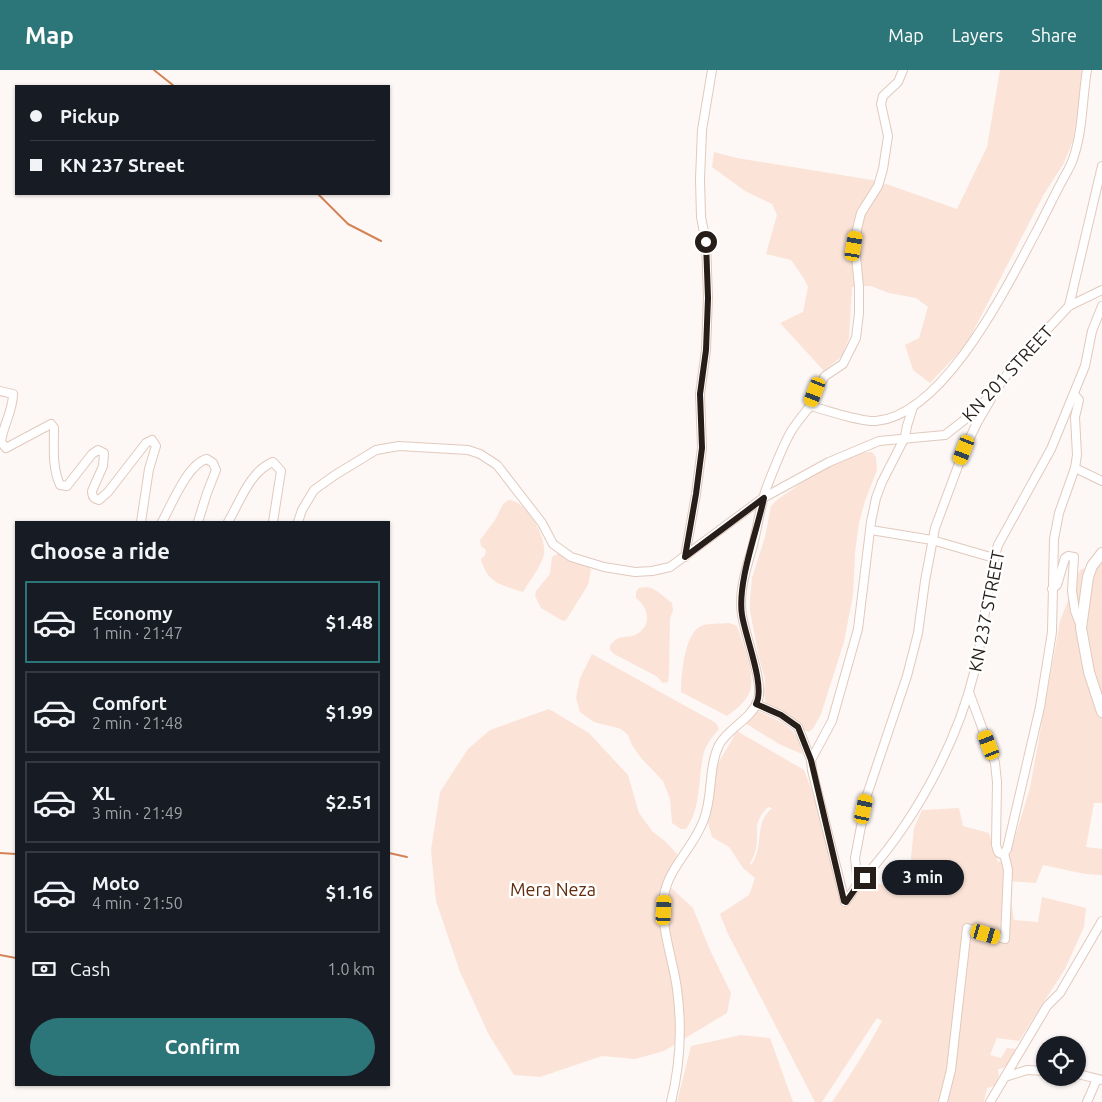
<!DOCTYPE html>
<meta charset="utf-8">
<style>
:root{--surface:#171b24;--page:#242831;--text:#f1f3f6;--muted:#9ea1a6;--line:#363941;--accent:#2c7679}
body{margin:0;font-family:Ubuntu,sans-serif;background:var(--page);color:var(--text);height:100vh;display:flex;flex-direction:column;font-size:19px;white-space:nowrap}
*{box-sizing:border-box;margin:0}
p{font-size:16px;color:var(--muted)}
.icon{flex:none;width:28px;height:28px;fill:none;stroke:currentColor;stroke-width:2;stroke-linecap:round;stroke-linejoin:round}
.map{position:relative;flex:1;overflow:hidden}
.details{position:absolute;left:15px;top:451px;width:375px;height:565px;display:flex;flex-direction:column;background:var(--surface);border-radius:0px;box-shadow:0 1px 4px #0004}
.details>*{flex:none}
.hud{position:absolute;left:15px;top:15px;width:375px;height:110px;border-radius:0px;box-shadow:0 1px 4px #0004;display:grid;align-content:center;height:110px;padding:0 15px;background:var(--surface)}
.tools{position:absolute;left:1036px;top:966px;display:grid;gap:10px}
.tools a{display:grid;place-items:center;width:50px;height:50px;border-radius:50%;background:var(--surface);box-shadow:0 1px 4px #0004;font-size:25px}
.end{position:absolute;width:22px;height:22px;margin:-11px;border:6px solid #271e19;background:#fff;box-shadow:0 0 0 2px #fff}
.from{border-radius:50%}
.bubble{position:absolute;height:35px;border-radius:18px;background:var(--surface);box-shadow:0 1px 4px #0004;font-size:16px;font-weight:700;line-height:35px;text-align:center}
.car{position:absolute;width:15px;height:30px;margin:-15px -8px;border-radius:6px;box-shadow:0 0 4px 1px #0007;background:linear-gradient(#f5c518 24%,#345 0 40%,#f5c518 0 76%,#345 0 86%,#f5c518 0)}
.hud b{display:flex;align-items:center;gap:18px;height:48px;font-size:19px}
.hud b+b{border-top:1px solid var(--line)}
.hud i{width:12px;height:12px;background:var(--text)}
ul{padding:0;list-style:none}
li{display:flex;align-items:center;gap:15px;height:82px;margin:0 10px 8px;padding:0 5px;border:2px solid var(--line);border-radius:0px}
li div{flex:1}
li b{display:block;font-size:19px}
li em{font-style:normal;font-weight:700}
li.selected{border-color:var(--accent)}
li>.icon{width:45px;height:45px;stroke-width:1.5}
h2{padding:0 15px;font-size:22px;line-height:60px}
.pay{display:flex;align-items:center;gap:12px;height:55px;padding:0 15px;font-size:19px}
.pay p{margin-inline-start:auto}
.cta{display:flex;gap:10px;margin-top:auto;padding:10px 15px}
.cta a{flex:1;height:58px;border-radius:30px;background:var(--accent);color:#fff;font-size:20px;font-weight:700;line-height:58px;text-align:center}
header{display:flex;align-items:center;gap:30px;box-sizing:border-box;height:70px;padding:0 25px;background:var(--accent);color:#fff}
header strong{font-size:24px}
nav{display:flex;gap:28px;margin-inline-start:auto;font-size:18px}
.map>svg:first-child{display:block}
.green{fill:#fbe3d7;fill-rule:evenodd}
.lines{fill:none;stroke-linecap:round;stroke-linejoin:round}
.stream{stroke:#d48357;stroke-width:2}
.minor-casing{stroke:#e1c9bd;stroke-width:10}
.major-casing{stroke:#e1c9bd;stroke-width:12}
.minor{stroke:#fff;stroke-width:8}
.major{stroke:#fff;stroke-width:10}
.route{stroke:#271e19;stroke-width:6}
.labels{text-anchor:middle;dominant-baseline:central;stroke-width:5;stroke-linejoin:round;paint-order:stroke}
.street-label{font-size:18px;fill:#271e19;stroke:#fff}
.park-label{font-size:18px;fill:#622d0c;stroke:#fff}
</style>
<header>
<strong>Map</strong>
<nav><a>Map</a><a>Layers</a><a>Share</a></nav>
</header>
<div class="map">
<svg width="1102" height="1032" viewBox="0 0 1102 1032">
<rect width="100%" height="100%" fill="#fdf8f5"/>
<g class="green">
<path d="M1000 0H1084V5L1073 70 1064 93 1044 124 966 275 930 313 913 300 905 275 919 268 928 237 916 228 889 223 871 216 852 217 849 268 842 286 824 301 780 253 803 242 808 217 803 207 791 190 766 184 777 145 772 134 745 121 712 97 714 82 737 88 878 111 957 139 987 77Z"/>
<path d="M872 382 876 387 877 400 865 431 859 453 855 482 853 525 844 572 821 644 814 657 809 662 803 660 766 634 764 624 765 609 759 588 750 541V529L752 508 765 467 771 436 777 430C800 414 843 382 872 382Z"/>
<path d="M509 430C527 431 547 467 544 485 541 496 529 512 523 522 501 515 487 513 481 489L485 485 486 480 481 476 480 470 495 450 503 434Z"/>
<path d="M559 483C570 485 586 490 591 500L588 515 566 550 563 551 541 538 535 526 536 521 550 504 552 487Z"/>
<path d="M1102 492V733H1094L1086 777 1102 779V805L1085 804 1043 795 1036 813 1008 811 1014 850 1038 852 1042 827 1086 838 1084 857 1065 899 1019 971 997 968 990 985 1001 988 1007 978 1017 979C1012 988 1009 999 998 999L999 1006 995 1016 987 1018 984 1032H832C850 1006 867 979 882 951L877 948 822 1032H815L727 862 720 844 749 825 755 808 743 798 729 777 712 767 708 753 712 737 716 697 737 661 804 700 823 751 841 834 847 837 856 822 867 811 907 821 913 811 911 788 914 758 922 740 959 738 963 756 989 763 998 792 1009 787 1030 718 1060 551 1080 500ZM768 737 772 738C753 754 765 776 751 795L750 793C752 790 754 786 755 782 761 762 750 755 768 737Z"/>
<path d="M646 517C657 518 663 527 672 533L673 541 670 548 669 604 668 612 663 613 656 606 614 584 610 580V576C619 563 625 569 635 565 653 556 649 538 636 528V522L639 518Z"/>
<path d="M729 553 737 556C742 571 756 605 750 621 746 632 736 639 727 646L681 622C681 606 684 564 701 556 709 553 720 554 729 553Z"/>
<path d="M592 584 716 653 719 659C712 667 705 676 703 686 698 710 701 739 686 759H681L672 753 670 729 663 711 641 688 632 675 628 665 621 659 594 652 580 642 576 628 580 608Z"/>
<path d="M549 639 589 663 628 705 639 743 653 762 666 772 677 784 667 814 693 838 710 880 731 923 727 943 664 981 635 989 602 986 540 1007 514 1005 489 965 460 902 436 831 431 780 440 722 468 679 490 660Z"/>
<path d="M758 641C782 653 797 655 802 684L779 674 745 653Z"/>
<path d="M741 965 770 968 793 1032H677L691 976Z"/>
</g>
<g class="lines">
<g class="stream">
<path d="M154 0 174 16"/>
<path d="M318 124 348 154 381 171"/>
<path d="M0 783 16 784"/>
<path d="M389 783 407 787"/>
<path d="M0 885 16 888"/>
</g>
<defs>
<g id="minor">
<path d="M1069 236 1102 96"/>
<path d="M0 321 13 324C13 341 3 355 1 372L6 378 51 354 54 358C54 378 52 397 60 415L67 416 92 384 98 380 104 383 103 396 92 421C92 426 93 429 99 430L108 422 146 373 152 370 156 376 149 399 141 452"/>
<path d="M810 336 815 322 825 306 843 294 856 268 859 243V217L855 176 857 159 861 143 878 116 883 99 888 66 881 34 883 26 898 12 903 0"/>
<path d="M913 337 907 356 905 367 882 412 876 428 871 452 858 559 832 651 811 690 812 700 845 832C850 827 853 820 858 814 912 757 957 675 975 599 985 558 986 515 998 475L1051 379 1085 296 1092 261 1102 236"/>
<path d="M1075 398 1102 411"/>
<path d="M162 452C171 436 188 393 207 389L213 393 216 400 207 423 198 452"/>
<path d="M228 452C240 432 250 401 273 392L281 401 273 452"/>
<path d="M298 452 302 440 314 420 335 405 376 380 399 376 468 380 480 384 497 395 542 453 553 474 571 487 604 497 635 502 652 501 670 497 763 428 829 392 879 371 945 365 972 344 994 322 1015 294 1069 236 1102 220"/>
<path d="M871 460 932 470 994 488"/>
<path d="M685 487 696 424 702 378 700 324 706 280 708 227 706 172 701 147 700 109 702 60 712 0"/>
<path d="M1052 519 1057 515 1065 488 1068 486 1074 487 1072 521 1075 541 1080 554"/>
<path d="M969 622 995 693 997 712 996 775 998 782 1001 784 1004 783 1007 779 1040 637 1052 562 1054 469 1059 443 1075 398 1077 385 1075 347 1079 330 1074 324"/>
<path d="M756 634 781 645 798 657 811 690"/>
<path d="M858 815 855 788 867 725 907 606 918 563 925 511 935 458 964 380 977 353 991 329"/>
<path d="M1078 1004 1102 1010"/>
<path d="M1005 1007 1027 1000 1045 1001"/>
<path d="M671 1032C680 996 682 956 677 919 673 888 660 858 664 826 668 798 695 776 704 749 713 726 708 698 719 675 728 658 752 649 758 630 764 613 745 565 742 545 738 521 747 497 753 475 758 456 760 437 766 419 772 404 783 374 792 360 797 352 804 344 810 336 827 340 859 352 876 351 944 345 1006 218 1035 164 1044 147 1052 130 1061 113 1065 105 1070 98 1073 89 1083 61 1082 30 1087 0"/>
<path d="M943 1032 951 1000 967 858 1005 869 1008 800 1004 783"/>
<path d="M990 1032 1047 936 1060 923 1102 851"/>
<path d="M1087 1032 1097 1009"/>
</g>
<path id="major" d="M1102 483 1092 496 1088 507 1081 558 1089 602 1102 642"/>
</defs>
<use href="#minor" class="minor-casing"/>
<use href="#major" class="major-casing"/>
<use href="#minor" class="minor"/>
<use href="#major" class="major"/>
</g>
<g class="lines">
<path class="route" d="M706 172 708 228 706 280 700 324 702 378 696 424 685 487 764 428C757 461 737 513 742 545 745 566 766 617 756 634L781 645 798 657 811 690 844 831 846 832 858 815 865 808"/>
</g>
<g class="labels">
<g class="street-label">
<text transform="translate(1007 303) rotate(-47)">KN 201 STREET</text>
<text transform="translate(986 541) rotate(-79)">KN 237 STREET</text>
</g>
<g class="park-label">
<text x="553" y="819">Mera Neza</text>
</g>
</g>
</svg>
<div class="tools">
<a><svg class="icon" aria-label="locate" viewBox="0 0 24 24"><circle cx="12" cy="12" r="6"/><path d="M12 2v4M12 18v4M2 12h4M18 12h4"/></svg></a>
</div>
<i class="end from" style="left:706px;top:172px"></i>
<i class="end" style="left:865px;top:808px"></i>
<div class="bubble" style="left:882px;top:790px;width:82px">3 min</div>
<i class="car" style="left:854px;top:176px;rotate:9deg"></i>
<i class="car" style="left:815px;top:322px;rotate:201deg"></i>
<i class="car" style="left:964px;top:380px;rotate:201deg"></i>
<i class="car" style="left:989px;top:675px;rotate:339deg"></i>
<i class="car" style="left:864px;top:739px;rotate:12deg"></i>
<i class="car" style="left:664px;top:840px;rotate:3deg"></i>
<i class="car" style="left:986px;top:864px;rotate:106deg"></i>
<div class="hud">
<b><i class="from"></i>Pickup</b>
<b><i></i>KN 237 Street</b>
</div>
<section class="details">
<h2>Choose a ride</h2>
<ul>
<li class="selected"><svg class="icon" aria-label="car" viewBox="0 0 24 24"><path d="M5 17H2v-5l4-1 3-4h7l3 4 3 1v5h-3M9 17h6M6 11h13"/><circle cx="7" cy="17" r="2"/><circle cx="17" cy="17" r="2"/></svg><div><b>Economy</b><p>1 min · 21:47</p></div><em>$1.48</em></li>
<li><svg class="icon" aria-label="car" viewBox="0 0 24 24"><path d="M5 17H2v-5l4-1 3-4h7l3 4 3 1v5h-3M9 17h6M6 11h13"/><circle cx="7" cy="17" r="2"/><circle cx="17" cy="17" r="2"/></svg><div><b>Comfort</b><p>2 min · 21:48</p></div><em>$1.99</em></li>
<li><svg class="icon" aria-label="car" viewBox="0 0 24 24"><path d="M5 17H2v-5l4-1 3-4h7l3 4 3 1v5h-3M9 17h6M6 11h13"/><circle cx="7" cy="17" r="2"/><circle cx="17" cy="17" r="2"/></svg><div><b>XL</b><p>3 min · 21:49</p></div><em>$2.51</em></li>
<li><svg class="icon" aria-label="car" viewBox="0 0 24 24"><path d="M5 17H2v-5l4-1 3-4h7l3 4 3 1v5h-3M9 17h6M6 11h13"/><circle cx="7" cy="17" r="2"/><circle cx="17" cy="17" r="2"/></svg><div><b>Moto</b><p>4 min · 21:50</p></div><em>$1.16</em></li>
</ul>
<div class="pay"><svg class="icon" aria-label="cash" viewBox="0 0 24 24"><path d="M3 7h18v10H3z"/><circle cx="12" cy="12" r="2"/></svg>Cash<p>1.0 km</p></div>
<div class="cta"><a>Confirm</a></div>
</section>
</div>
